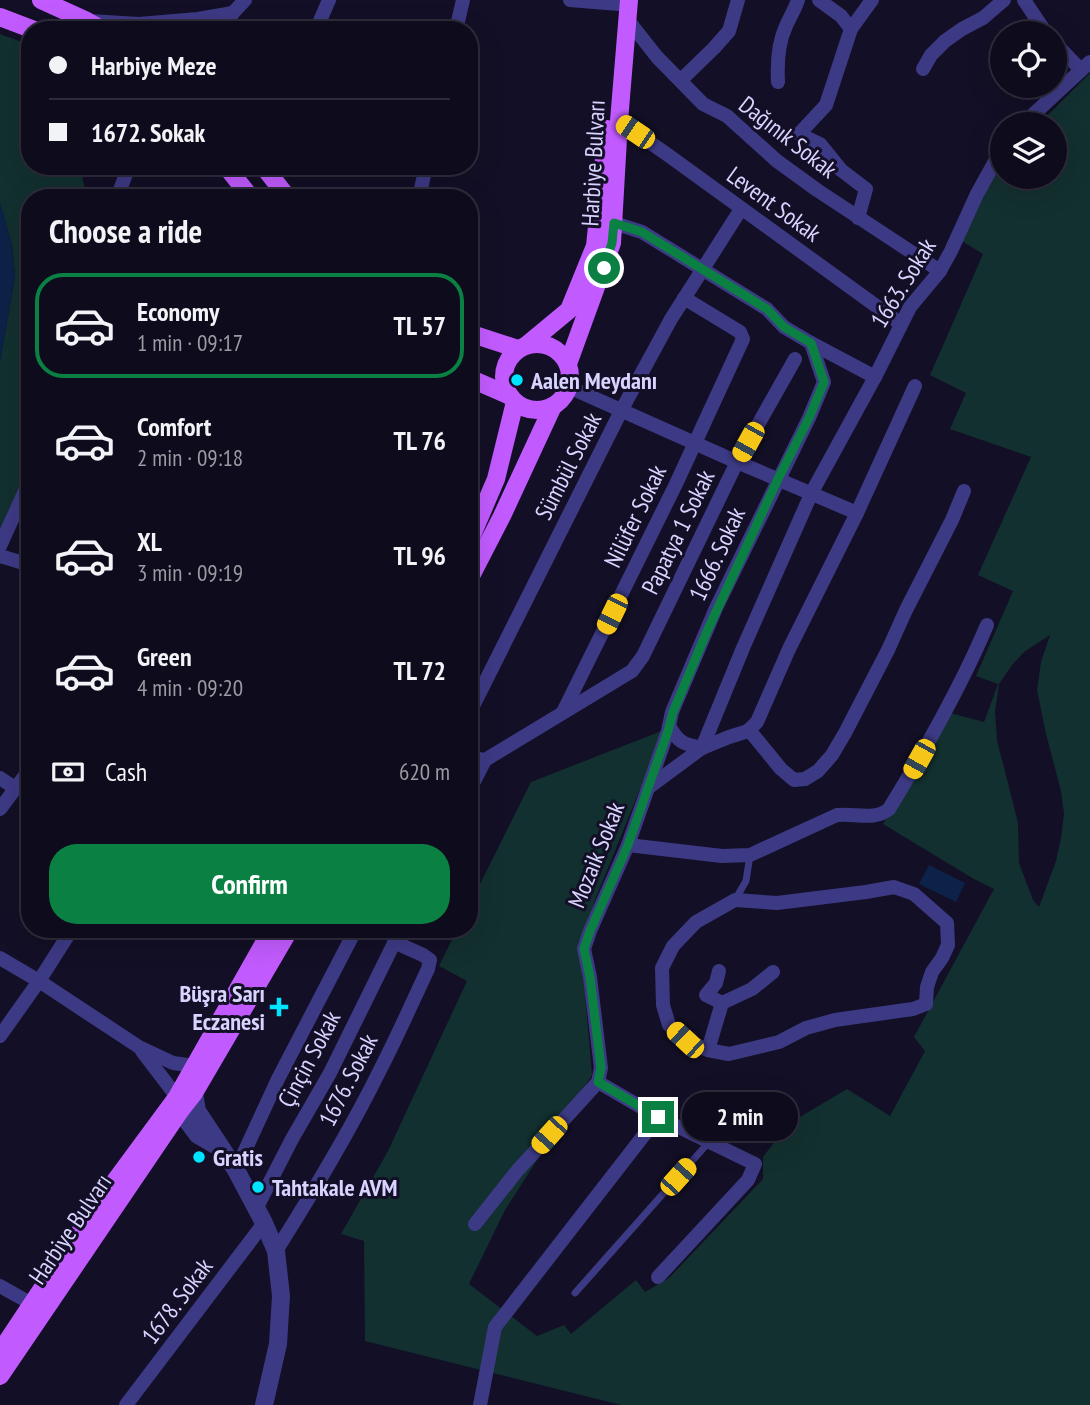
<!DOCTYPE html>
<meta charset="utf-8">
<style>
:root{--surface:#0e0b1c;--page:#1c1929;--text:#f1f3f6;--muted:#9b9ba3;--line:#2e2b3b;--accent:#0b8043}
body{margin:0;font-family:"PT Sans Narrow",sans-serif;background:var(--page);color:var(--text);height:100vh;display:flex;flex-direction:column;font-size:26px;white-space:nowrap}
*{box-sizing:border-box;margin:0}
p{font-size:23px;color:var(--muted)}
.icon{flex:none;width:38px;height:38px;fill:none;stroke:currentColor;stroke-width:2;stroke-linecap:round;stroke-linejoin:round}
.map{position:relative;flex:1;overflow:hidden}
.sheet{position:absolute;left:21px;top:189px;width:457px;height:749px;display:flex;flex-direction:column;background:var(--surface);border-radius:28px;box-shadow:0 7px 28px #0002,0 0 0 2px var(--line)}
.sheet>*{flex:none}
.hud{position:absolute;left:21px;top:21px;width:457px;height:154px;border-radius:28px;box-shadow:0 7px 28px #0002,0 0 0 2px var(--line);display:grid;align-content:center;height:154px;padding:0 28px;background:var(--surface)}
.buttons{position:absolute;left:990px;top:21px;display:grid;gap:14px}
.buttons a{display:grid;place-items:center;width:77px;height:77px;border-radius:50%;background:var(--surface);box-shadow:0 7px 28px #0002,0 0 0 2px var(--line);font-size:35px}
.end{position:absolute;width:32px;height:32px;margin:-16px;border:9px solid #0b8043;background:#fff;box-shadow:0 0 0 4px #fff}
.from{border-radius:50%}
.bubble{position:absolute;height:49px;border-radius:24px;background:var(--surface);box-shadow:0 7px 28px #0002,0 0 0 2px var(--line);font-size:23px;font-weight:800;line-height:49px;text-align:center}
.car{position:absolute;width:21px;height:42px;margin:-21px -10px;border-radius:9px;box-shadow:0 0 5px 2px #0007;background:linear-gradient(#f5c518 24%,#345 0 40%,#f5c518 0 76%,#345 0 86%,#f5c518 0)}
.hud b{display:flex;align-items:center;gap:24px;height:66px;font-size:26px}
.hud b+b{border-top:2px solid var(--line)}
.hud i{width:18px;height:18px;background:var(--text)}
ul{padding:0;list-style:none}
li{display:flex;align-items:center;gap:21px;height:105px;margin:0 14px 10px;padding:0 14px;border:4px solid transparent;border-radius:28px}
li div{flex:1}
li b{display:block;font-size:26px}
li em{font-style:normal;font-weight:800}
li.selected{border-color:var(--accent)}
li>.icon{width:63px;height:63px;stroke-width:1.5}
h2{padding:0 28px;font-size:32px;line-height:84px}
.pay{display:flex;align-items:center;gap:18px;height:77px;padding:0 28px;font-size:26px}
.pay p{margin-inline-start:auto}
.cta{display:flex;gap:14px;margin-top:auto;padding:14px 28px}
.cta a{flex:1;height:80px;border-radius:28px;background:var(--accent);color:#fff;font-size:28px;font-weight:800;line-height:80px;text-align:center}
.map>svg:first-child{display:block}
.green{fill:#12302f;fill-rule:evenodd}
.water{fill:#0c2248}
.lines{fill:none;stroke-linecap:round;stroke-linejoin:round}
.service{stroke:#3d3a85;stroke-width:7}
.minor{stroke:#3d3a85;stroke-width:14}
.tertiary{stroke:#3d3a85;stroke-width:18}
.primary{stroke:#c25bff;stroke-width:18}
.route{stroke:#0b8043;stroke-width:9}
.poi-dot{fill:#00e5ff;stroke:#130f26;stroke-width:2.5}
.labels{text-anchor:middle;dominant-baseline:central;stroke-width:6;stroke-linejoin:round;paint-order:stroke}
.street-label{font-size:24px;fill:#d9d4ff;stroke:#130f26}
.poi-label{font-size:24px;font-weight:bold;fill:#d9d4ff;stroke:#130f26;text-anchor:start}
</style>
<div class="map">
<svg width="1090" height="1405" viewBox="0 0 1090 1405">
<rect width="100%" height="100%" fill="#130f26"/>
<g class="green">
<path d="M0 34 30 45V166H80L87 198H30V461L0 544V361L15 277 12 245 0 203Z"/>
<path d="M1090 73V1405H621L365 1341 364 1241 341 1234 388 1151 467 981 439 966 457 929H469V906L531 782 664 730 595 900 581 947 592 1075 505 1210 469 1284 537 1336 564 1325 571 1334 636 1280 645 1292 669 1278 763 1179V1157L788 1124 847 1089 890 1116 925 1051 914 1037 994 889 974 879 883 824 950 713 984 722 998 684 976 676 1013 591 978 575 1031 457 950 429 966 393 930 375 983 254 962 241 995 168 1003 160V177H1055V124H1039ZM1050 635 1041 662 1037 690 1046 734 1061 791 1064 814 1061 838 1056 861 1039 907 1033 900 1019 863 1018 823 997 740 995 712 999 684 1012 665 1024 652Z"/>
</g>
<g class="water">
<path d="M0 203 12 245 15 277 0 361Z"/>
<path d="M929 865 965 883 956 902 919 884Z"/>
</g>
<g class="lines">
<g class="service">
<path d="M735 900 746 881 750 855"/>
<path d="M575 1293 709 1142"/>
</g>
<g class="minor">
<path d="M570 0 619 4"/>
<path d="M819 0 841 16 851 29"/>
<path d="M1024 0 1046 33"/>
<path d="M627 19 657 57 703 104 727 116 777 161 817 190 940 271"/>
<path d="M89 21 139 24 198 19 233 13"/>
<path d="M217 30 245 0"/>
<path d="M316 30 329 0"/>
<path d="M456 30 463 0"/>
<path d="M1055 43 1081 70"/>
<path d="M923 69 931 55 945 41 962 29 983 18 1004 0"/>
<path d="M681 80 714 48 729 31 738 0"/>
<path d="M778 82C777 63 778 43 786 26 790 17 795 9 798 0"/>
<path d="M619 121 668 155 901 324"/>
<path d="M1023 124 1090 62"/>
<path d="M117 198 129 166"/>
<path d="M419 198 426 166"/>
<path d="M858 218 866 189 841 170 820 144 799 134 826 105 851 29 872 0"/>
<path d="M614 223 642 232 767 309 784 327 811 343 875 377"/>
<path d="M569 387 737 462 857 513"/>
<path d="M0 546 30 480"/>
<path d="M0 556 30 565"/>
<path d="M563 712 676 484 743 339 740 332 684 298"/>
<path d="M469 714 621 411 671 319 741 209"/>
<path d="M669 726C679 743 683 744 702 748L743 648 812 492 875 377 910 307 940 271 951 251 977 194 1003 147"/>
<path d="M749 730 781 769 794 780 805 779 818 771 832 755 845 733 888 650 906 610 952 520 964 491"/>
<path d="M469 755 475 758 485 760 632 671 643 656 737 462 795 359"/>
<path d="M0 778 15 788"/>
<path d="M648 788 702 748 729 737 745 732 749 730 757 722 789 649 857 513 915 386"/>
<path d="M469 791 485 760"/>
<path d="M0 809 30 769"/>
<path d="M628 845 722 856 750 855 837 815C855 813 875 821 889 809 925 750 960 689 987 625"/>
<path d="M894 887 914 894 947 923 948 945 942 958 932 972 927 987 926 1004 913 1009 835 1020 806 1028 779 1042 729 1054 708 1050 685 1040 669 1025 663 1005 662 968 673 946 696 922 735 900 777 903 866 892Z"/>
<path d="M0 958 39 981 139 1047 173 1063 194 1066"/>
<path d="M719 971 716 983 706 995 722 1003"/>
<path d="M0 1036 39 981 72 929"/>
<path d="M708 1050 722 1003 752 989 773 972"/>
<path d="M142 1051 177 1097"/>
<path d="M598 1082 658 1117 755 1164 748 1180 658 1277"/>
<path d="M236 1170 278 1079 356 929"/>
<path d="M256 1209 292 1139 330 1073 401 929"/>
<path d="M475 1224 517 1171 598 1082 601 1068 590 977 584 949 590 931 628 845 668 731 672 712 716 608 809 418 824 382 811 343"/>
<path d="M276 1251C313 1192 349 1133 380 1070 397 1037 412 1003 428 969L430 960 423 955 394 942"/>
<path d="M0 1286 32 1304"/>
<path d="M126 1405 264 1223"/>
<path d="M480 1405 495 1327 658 1117"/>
</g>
<g class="tertiary">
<path d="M194 1093 197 1111 236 1170 264 1223 276 1251 281 1296 278 1344 264 1405"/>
<path d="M180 1111 198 1135 217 1146"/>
</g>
<g class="primary">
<path d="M41 0 87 21 103 30"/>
<path d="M0 17 34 30"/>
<path d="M226 166 251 198"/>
<path d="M263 166 288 198"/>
<path d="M469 333 518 349"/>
<circle cx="537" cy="377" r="33"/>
<path d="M528 344 569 310 595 246 607 129"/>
<path d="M568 364 612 243 619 121 629 0"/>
<path d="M469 378 508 395"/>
<path d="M469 542 496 479 515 402"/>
<path d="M469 580 502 516 553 406"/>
<path d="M0 1352 101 1200 177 1097 272 929"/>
<path d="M0 1376 180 1111 194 1093 290 929"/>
</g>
</g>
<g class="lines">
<path class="route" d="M604 268 612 243 614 223 642 232 767 309 784 327 811 343 824 382 809 418 778 479 708 629 673 712 668 731 628 845 590 931 584 949 590 977 601 1068 598 1082 658 1117"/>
</g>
<g class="poi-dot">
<circle cx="517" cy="380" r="7"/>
<path d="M275.5 996.5h7v7h7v7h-7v7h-7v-7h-7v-7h7z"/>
<circle cx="199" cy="1157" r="7"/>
<circle cx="258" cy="1187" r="7"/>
</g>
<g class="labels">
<g class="street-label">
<text transform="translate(788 137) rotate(38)">Dağınık Sokak</text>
<text transform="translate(593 163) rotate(-87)">Harbiye Bulvarı</text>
<text transform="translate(774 204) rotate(36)">Levent Sokak</text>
<text transform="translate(903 283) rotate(-58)">1663. Sokak</text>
<text transform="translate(568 466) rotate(-63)">Sümbül Sokak</text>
<text transform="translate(635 516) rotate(-64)">Nilüfer Sokak</text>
<text transform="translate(678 532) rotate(-64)">Papatya 1 Sokak</text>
<text transform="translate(717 554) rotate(-65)">1666. Sokak</text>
<text transform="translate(596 855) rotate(-68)">Mozaik Sokak</text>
<text transform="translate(309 1059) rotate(-62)">Çinçin Sokak</text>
<text transform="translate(348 1080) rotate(-63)">1676. Sokak</text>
<text transform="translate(70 1229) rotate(-56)">Harbiye Bulvarı</text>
<text transform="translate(177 1301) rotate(-53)">1678. Sokak</text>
</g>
<g class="poi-label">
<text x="531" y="380">Aalen Meydanı</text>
<text x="265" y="993" text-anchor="end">Büşra Sarı<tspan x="265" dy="28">Eczanesi</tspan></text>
<text x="213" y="1157">Gratis</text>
<text x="272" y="1187">Tahtakale AVM</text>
</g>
</g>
</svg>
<div class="buttons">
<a><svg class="icon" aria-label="locate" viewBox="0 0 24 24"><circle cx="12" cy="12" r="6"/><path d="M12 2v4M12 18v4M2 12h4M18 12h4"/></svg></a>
<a><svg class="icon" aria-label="layers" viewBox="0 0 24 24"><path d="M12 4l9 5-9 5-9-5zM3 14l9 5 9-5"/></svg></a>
</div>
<i class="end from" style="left:604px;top:268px"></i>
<i class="end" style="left:658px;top:1117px"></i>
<div class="bubble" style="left:682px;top:1092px;width:116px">2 min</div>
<i class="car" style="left:635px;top:132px;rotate:304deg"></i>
<i class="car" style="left:748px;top:442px;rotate:209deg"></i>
<i class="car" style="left:612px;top:614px;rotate:206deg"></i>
<i class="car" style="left:919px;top:759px;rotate:209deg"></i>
<i class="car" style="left:685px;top:1040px;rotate:313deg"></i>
<i class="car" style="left:549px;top:1135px;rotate:222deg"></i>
<i class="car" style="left:678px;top:1177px;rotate:42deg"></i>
<div class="hud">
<b><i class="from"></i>Harbiye Meze</b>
<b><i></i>1672. Sokak</b>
</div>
<section class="sheet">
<h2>Choose a ride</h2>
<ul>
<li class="selected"><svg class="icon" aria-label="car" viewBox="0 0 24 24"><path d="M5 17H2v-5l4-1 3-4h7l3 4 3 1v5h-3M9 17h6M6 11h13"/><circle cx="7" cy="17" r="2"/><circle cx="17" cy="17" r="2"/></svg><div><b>Economy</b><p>1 min · 09:17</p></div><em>TL 57</em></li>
<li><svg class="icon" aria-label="car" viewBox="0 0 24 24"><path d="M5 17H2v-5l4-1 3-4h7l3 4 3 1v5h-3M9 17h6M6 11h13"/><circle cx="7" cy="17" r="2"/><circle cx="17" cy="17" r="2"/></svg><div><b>Comfort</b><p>2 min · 09:18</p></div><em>TL 76</em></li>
<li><svg class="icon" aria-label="car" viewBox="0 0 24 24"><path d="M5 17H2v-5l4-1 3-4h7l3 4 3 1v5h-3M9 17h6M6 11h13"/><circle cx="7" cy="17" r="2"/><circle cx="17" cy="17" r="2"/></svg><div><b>XL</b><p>3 min · 09:19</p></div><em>TL 96</em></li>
<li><svg class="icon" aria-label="car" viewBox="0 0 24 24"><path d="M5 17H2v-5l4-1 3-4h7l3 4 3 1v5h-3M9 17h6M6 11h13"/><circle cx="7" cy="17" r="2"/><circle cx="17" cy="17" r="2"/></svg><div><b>Green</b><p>4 min · 09:20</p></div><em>TL 72</em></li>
</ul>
<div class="pay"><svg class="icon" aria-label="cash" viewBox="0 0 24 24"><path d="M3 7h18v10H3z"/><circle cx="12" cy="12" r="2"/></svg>Cash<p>620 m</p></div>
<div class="cta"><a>Confirm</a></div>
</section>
</div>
